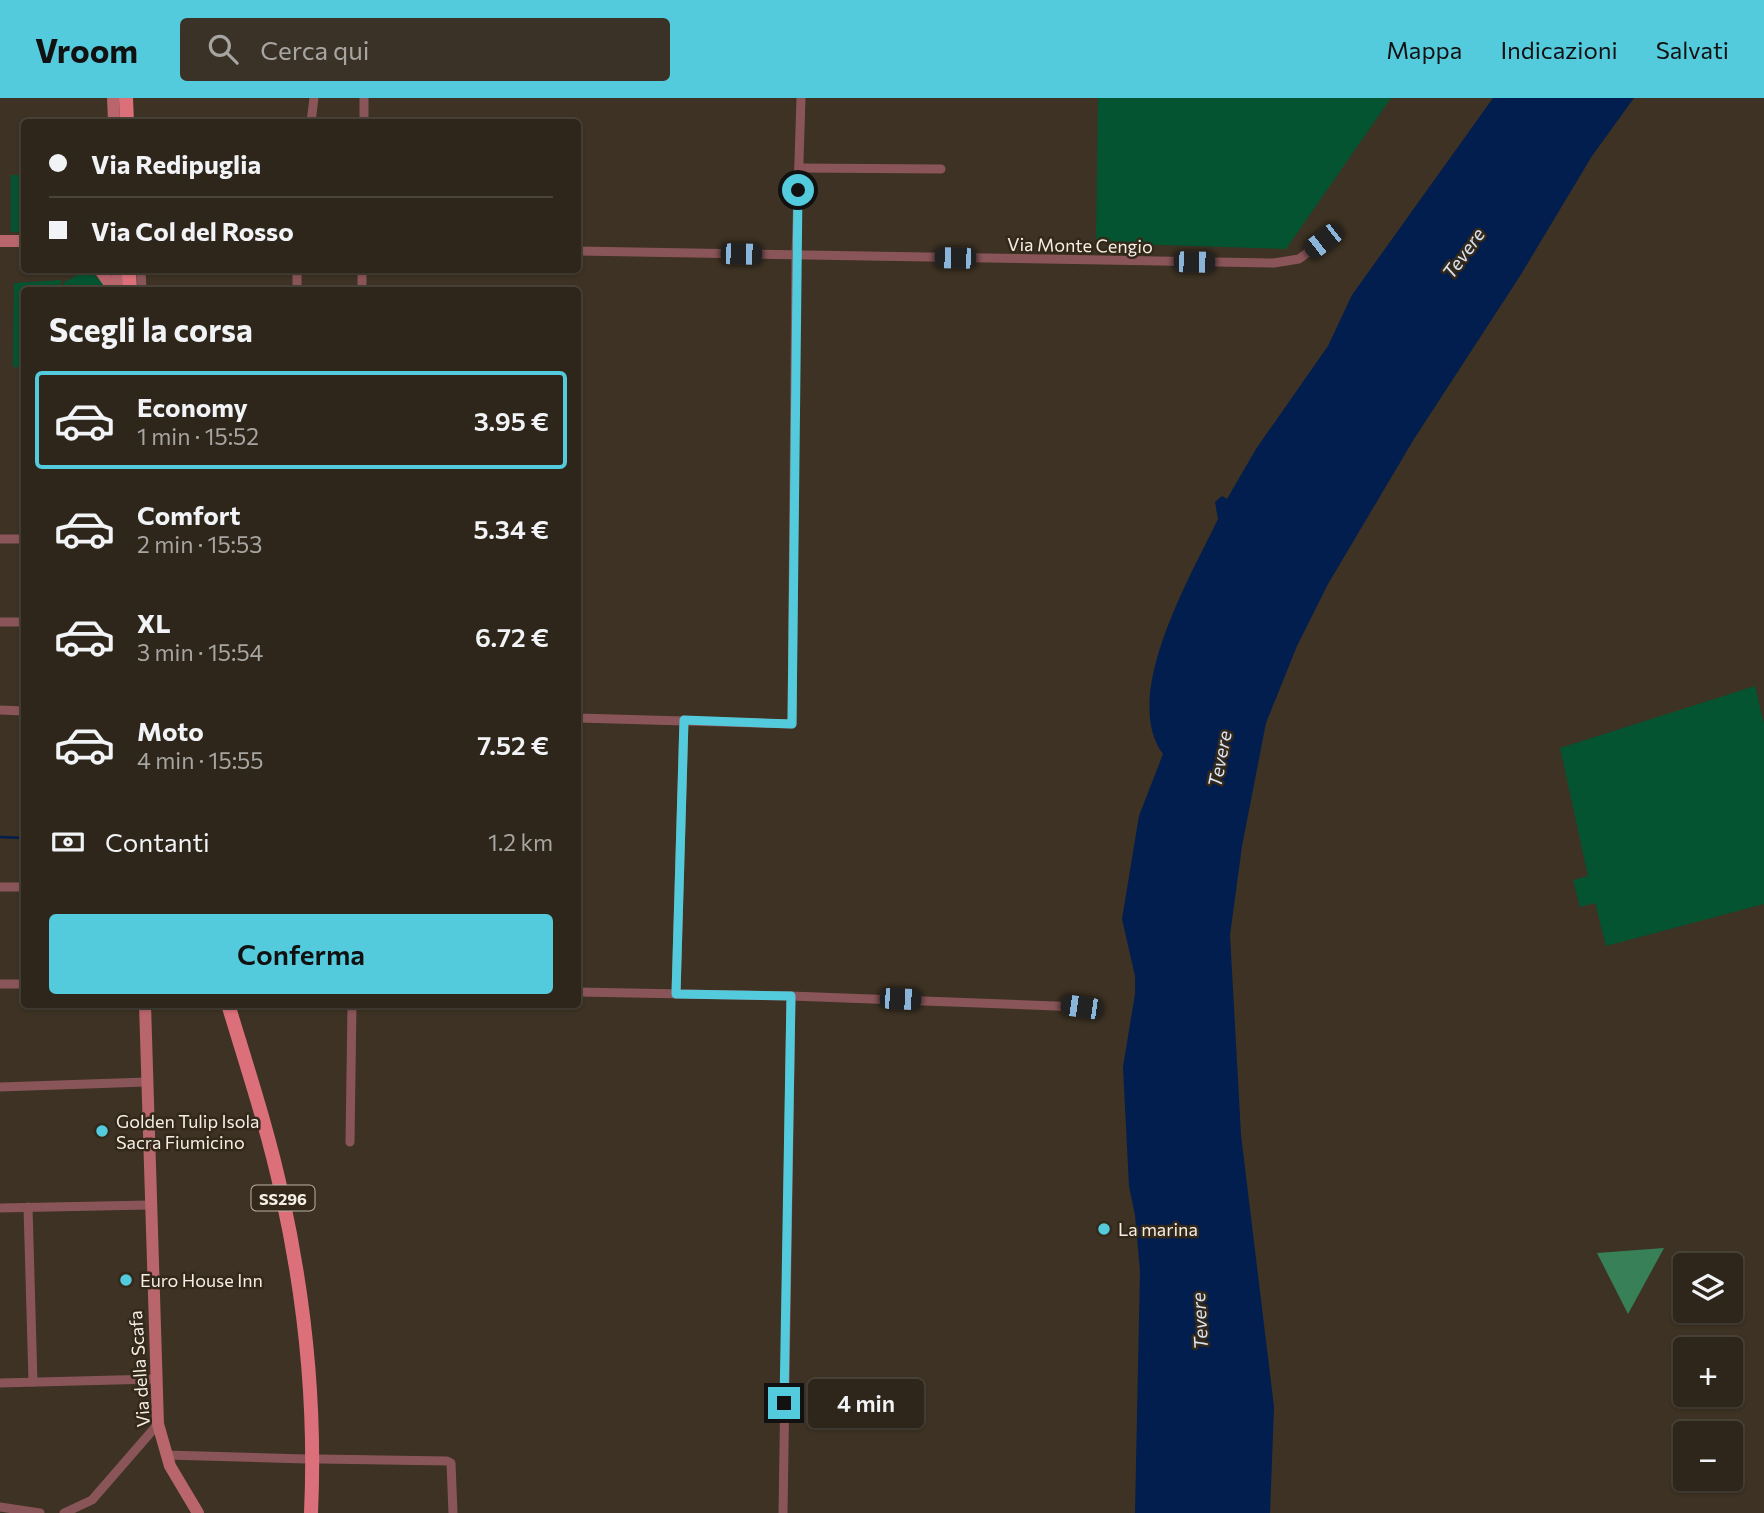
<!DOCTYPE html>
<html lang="it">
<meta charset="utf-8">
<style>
:root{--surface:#2e261a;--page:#3a3227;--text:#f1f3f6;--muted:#a7a5a2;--line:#494339;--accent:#53cbdc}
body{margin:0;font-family:Commissioner,sans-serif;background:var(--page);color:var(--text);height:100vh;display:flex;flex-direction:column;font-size:26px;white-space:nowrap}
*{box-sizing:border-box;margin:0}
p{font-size:23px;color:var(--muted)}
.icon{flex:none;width:38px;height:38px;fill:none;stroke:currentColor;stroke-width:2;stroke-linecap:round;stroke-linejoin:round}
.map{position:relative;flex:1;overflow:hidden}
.panel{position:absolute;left:21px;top:189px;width:560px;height:721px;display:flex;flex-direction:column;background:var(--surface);border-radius:7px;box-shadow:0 2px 5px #0004,0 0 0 2px var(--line)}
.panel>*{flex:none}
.hud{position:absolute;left:21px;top:21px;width:560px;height:154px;border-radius:7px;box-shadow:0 2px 5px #0004,0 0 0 2px var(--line);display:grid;align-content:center;height:154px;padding:0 28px;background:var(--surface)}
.fabs{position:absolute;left:1673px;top:1155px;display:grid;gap:14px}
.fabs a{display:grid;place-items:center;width:70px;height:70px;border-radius:7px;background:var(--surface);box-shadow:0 2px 5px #0004,0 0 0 2px var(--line);font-size:35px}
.end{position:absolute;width:32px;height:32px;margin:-16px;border:9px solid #53cbdc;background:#111;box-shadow:0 0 0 4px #111}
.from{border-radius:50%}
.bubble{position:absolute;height:49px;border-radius:7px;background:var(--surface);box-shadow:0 2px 5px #0004,0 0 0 2px var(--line);font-size:23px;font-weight:600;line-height:49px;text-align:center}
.car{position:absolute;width:21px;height:42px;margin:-21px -10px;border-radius:9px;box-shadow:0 0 5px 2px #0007;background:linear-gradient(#222 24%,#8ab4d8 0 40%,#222 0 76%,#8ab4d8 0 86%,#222 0)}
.hud b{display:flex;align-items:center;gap:24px;height:66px;font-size:26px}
.hud b+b{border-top:2px solid var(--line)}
.hud i{width:18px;height:18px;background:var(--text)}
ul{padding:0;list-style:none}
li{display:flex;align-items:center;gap:21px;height:98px;margin:0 14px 10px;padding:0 14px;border:4px solid transparent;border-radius:7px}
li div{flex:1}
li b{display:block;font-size:26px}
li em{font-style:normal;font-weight:600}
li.on{border-color:var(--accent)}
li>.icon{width:63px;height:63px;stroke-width:1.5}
h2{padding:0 28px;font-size:32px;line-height:84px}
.pay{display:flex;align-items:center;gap:18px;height:77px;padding:0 28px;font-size:26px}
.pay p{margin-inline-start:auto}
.button{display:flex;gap:14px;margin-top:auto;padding:14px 28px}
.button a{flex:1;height:80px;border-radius:7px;background:var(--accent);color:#111;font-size:28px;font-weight:600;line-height:80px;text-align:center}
header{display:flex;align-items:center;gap:42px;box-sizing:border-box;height:98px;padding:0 35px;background:var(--accent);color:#111}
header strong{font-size:33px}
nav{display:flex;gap:38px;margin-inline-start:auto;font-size:24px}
.search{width:490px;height:63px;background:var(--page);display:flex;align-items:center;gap:18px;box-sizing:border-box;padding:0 24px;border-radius:7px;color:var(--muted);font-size:26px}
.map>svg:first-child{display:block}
.green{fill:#055431}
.forest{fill:#378058}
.water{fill:#011e4f}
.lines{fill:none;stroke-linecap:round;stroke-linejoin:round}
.stream{stroke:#011e4f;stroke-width:2.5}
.street{stroke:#8a5558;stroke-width:9}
.secondary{stroke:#b8656b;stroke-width:12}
.primary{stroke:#dc707a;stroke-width:14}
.route{stroke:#53cbdc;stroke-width:9}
.poi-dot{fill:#53cbdc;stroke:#332819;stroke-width:2.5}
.labels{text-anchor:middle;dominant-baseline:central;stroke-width:5;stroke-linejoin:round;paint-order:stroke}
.shield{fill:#332819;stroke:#bbb3a8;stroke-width:2}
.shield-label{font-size:16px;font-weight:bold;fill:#f5eee5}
.street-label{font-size:18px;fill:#f5eee5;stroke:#332819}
.poi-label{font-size:18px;fill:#f5eee5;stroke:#332819;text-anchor:start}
.water-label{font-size:19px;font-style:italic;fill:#d8e3f3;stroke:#332819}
</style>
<header>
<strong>Vroom</strong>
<div class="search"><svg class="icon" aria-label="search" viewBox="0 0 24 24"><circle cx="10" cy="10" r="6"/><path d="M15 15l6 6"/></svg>Cerca qui</div>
<nav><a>Mappa</a><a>Indicazioni</a><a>Salvati</a></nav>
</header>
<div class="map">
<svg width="1764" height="1415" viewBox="0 0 1764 1415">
<rect width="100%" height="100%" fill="#3d3223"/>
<g class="green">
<path d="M1098 0H1391L1286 151 1096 145Z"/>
<rect x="11" y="77" width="13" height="57"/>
<path d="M78 172H88L102 184 106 192H64V184L75 179Z"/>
<path d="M61 182V192H24V269H13L14 185Z"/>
<path d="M1755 588 1764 626V806L1606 848 1595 805 1580 809 1573 782 1588 778 1560 650Z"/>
</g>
<path class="forest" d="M1664 1150 1628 1216 1597 1155Z"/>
<path class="water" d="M1493 0H1634L1592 58 1520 178 1414 341 1328 486 1297 548 1266 625 1242 748 1230 837 1241 1037 1274 1309 1270 1415H1135L1140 1173 1135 1117 1129 1088 1123 969 1135 896V878L1122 821 1139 718 1163 656C1120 598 1191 478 1218 421L1215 404 1222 398 1227 401 1256 351 1328 248 1352 197Z"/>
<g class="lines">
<path class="stream" d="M0 739 24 740"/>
<g class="street">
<path d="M311 24 314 0"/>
<path d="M364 24V0"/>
<path d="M799 70 941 71"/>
<path d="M578 153 1274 165 1299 161 1323 143"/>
<path d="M141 172 142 192"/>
<path d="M297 192V172"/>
<path d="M362 192V172"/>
<path d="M0 441H24"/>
<path d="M0 524H24"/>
<path d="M0 612 24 613"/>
<path d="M578 620 792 626 796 157 801 0"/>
<path d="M0 789H24"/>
<path d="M0 886H24"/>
<path d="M578 894 791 898 1081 909"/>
<path d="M676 896 684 622"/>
<path d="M0 989 146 984"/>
<path d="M350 1044 352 906"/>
<path d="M28 1109 33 1284"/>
<path d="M0 1110 149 1107"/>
<path d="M0 1285 155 1281"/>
<path d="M166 1357 306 1361"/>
<path d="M320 1361 447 1363 451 1365 453 1415"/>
<path d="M0 1409 40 1415"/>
<path d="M64 1415 92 1402 158 1326"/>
<path d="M783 1415 791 898"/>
</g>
<g class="secondary">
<path d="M113 0 114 24"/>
<path d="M0 143H24"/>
<path d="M100 172 114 192"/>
<path d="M117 172 118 192"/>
<path d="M145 906 158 1326 170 1368 198 1415"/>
</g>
<g class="primary">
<path d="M126 0 127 24"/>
<path d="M129 172 130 192"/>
<path d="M228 906C247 969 268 1032 282 1097 305 1201 316 1308 311 1415"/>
</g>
</g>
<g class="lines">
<path class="route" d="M784 1305 791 898 676 896 684 622 792 626 798 92"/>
</g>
<g class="poi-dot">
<circle cx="102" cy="1033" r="7"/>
<circle cx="1104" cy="1131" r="7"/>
<circle cx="126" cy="1182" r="7"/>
</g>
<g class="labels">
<rect class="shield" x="251.5" y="1087.5" width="63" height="25" rx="5"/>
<g class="shield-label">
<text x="283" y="1100">SS296</text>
</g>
<g class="street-label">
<text transform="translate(1080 147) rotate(1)">Via Monte Cengio</text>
<text transform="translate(139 1271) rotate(-94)">Via della Scafa</text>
</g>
<g class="poi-label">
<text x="116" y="1023">Golden Tulip Isola<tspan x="116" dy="21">Sacra Fiumicino</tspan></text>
<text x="1118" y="1131">La marina</text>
<text x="140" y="1182">Euro House Inn</text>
</g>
<g class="water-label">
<text transform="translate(1463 155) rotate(-54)">Tevere</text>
<text transform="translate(1219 661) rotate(-79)">Tevere</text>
<text transform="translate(1199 1223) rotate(-93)">Tevere</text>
</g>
</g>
</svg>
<div class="fabs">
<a><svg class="icon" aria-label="layers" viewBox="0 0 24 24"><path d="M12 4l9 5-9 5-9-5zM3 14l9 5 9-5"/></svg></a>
<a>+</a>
<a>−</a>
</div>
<i class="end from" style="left:798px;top:92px"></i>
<i class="end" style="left:784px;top:1305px"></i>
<div class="bubble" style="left:808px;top:1281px;width:116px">4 min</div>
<i class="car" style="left:1323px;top:143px;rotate:232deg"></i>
<i class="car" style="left:741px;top:156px;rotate:91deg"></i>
<i class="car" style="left:955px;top:160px;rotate:271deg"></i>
<i class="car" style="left:1194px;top:164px;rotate:91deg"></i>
<i class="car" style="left:900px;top:901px;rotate:92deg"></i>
<i class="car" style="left:1081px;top:909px;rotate:278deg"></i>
<div class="hud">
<b><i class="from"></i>Via Redipuglia</b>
<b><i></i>Via Col del Rosso</b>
</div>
<section class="panel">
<h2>Scegli la corsa</h2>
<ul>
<li class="on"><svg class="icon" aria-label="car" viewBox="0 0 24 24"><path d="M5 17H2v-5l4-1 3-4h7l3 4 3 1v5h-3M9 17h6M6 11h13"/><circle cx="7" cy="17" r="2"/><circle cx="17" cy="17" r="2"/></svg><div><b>Economy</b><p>1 min · 15:52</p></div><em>3.95 €</em></li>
<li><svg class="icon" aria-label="car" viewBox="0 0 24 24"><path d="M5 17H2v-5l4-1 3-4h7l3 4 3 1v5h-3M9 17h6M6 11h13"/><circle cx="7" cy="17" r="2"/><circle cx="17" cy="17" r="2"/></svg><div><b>Comfort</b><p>2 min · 15:53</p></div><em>5.34 €</em></li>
<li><svg class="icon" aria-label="car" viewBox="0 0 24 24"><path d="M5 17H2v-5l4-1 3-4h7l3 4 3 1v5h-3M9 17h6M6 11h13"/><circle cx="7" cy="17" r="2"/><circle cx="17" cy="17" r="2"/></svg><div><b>XL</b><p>3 min · 15:54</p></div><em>6.72 €</em></li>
<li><svg class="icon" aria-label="car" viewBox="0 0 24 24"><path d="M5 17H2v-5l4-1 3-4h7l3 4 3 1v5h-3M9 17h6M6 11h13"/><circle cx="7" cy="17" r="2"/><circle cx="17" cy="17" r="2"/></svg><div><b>Moto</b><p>4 min · 15:55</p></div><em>7.52 €</em></li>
</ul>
<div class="pay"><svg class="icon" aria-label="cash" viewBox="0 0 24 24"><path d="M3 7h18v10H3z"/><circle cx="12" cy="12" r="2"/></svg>Contanti<p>1.2 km</p></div>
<div class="button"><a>Conferma</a></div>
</section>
</div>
